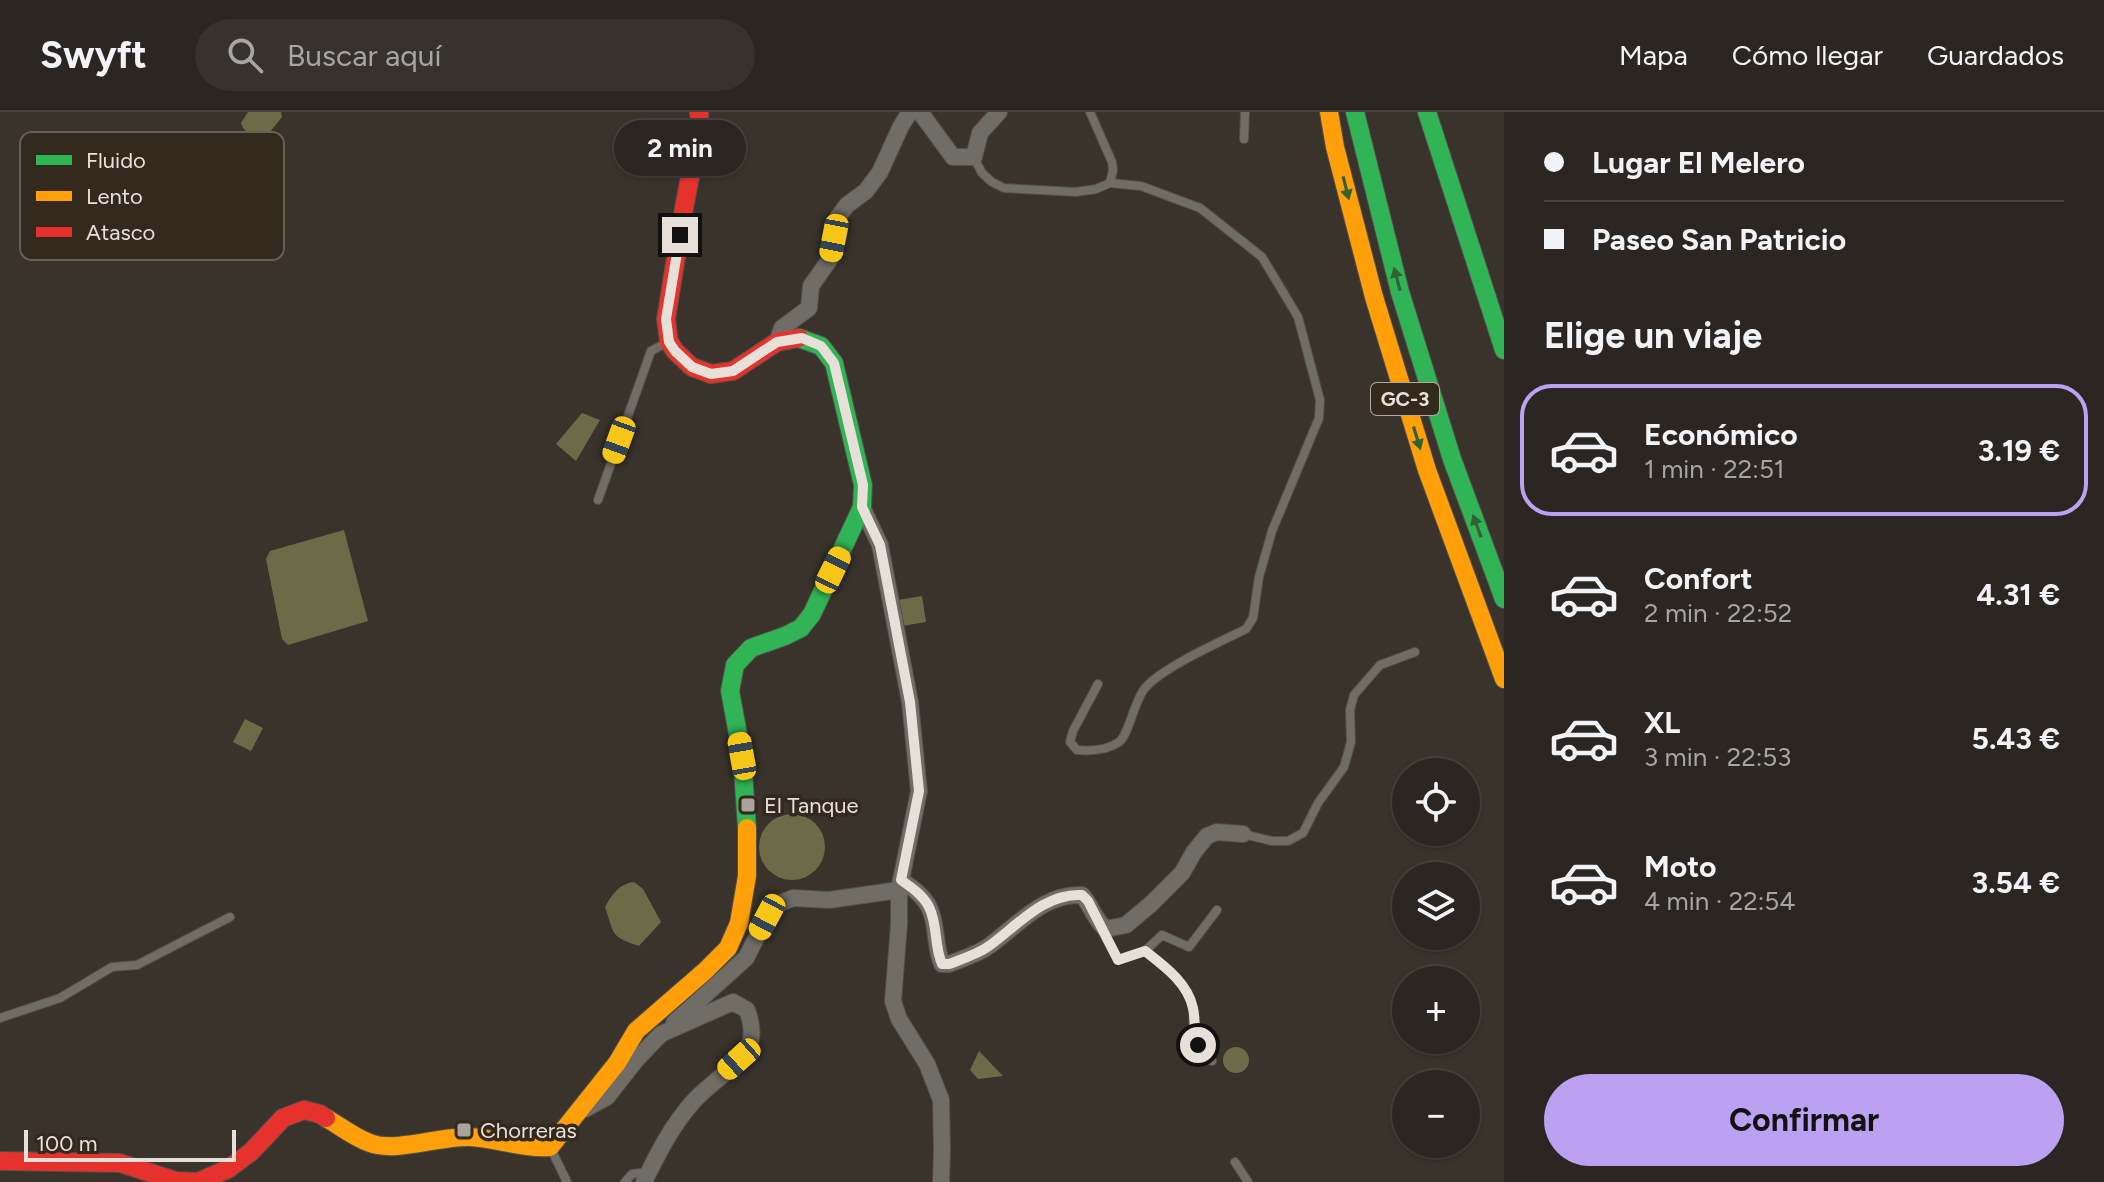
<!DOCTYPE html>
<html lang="es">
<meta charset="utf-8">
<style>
:root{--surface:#2b2621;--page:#37322e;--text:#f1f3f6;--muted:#a6a5a5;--line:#47433f;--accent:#bca0f2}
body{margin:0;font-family:Figtree,sans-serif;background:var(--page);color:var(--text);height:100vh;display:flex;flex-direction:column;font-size:30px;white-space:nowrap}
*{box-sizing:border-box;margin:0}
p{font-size:26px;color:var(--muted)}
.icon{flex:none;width:44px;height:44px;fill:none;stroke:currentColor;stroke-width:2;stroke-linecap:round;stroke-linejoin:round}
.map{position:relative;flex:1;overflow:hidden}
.panel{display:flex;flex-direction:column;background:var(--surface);width:600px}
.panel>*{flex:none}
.hud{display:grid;align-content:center;height:176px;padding:0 40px;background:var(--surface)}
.buttons{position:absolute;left:1392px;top:646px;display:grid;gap:16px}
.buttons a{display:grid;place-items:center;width:88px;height:88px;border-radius:50%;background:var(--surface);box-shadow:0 2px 6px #0004,0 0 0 2px var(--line);font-size:40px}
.scale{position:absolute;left:24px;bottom:20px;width:212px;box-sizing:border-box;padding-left:8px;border:4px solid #e7e0d9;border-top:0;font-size:22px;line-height:28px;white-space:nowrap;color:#e7e0d9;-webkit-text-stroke:6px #33291d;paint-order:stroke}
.end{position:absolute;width:36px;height:36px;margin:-18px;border:10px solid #e7e0d9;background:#111;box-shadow:0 0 0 4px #111}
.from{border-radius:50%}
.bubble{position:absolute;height:56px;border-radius:28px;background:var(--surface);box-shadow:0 2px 6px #0004,0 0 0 2px var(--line);font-size:26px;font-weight:700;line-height:56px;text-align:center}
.car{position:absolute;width:24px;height:48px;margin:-24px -12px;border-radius:10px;box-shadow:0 0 6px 2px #0007;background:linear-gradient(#f5c518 24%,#345 0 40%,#f5c518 0 76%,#345 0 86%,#f5c518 0)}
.hud b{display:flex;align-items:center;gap:28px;height:76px;font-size:30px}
.hud b+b{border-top:2px solid var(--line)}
.hud i{width:20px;height:20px;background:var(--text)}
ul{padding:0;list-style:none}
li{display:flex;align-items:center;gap:24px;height:132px;margin:0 16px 12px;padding:0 24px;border:4px solid transparent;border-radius:32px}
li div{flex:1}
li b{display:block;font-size:30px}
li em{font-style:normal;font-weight:700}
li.current{border-color:var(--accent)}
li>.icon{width:72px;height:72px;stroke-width:1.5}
h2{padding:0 40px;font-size:36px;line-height:96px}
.cta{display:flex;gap:16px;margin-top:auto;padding:16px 40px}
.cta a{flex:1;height:92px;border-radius:48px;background:var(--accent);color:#111;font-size:32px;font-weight:700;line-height:92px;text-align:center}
header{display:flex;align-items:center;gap:48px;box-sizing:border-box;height:112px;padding:0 40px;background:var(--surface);border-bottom:2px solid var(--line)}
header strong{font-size:38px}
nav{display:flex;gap:44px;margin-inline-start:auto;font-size:28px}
.search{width:560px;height:72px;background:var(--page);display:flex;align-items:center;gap:20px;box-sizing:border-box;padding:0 28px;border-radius:44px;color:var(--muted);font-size:30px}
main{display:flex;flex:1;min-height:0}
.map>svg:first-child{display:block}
.water{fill:#6c6b48}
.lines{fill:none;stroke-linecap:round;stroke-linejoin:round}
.lane-casing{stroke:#544f49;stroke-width:10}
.street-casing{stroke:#544f49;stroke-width:18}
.fast-casing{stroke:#544f49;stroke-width:20}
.slow-casing{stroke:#544f49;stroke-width:20}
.jam-casing{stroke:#544f49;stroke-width:20}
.lane{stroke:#706c66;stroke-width:8}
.street{stroke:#706c66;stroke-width:16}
.fast{stroke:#30b455;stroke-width:18}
.slow{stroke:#ff9f0a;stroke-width:18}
.jam{stroke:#e5322d;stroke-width:18}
.oneway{fill:#326133}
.route{stroke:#e7e0d9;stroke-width:10}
.poi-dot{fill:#aaa39c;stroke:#33291d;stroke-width:3}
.labels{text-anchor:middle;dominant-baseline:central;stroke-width:7;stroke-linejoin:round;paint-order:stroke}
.shield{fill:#33291d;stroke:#b1a9a1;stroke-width:2}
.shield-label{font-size:20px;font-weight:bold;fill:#e7e0d9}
.poi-label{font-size:22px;fill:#e7e0d9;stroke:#33291d;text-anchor:start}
.key{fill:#33291d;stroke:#696055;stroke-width:2}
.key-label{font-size:22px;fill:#e7e0d9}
</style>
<header>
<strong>Swyft</strong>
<div class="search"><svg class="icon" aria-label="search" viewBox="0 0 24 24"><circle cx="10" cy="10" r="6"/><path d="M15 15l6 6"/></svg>Buscar aquí</div>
<nav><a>Mapa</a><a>Cómo llegar</a><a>Guardados</a></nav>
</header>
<main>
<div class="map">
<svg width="1504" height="1070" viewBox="0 0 1504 1070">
<rect width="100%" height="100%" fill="#39332c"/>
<g class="water">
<path d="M248 0H281L282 5 262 30C254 29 243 19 241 11Z"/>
<path d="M582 301 600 308 576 349 556 332Z"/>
<path d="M344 418 368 509 288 533 282 527 266 447 270 439Z"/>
<path d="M922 484 926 510 902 514 898 488Z"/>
<path d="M245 607 263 616 251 639 233 630Z"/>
<circle cx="792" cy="735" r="33"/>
<path d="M634 770 643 777 661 810 639 834C610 824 615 824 605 795 612 782 619 772 634 770Z"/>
<circle cx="1236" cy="948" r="13"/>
<path d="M979 939 1003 964 978 967 970 958Z"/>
</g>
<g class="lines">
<defs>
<g id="lane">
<path d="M1244 27 1245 0"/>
<path d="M974 46 982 61 992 70 1004 76 1076 80 1096 77 1110 71 1113 58 1112 50 1090 0"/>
<path d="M598 388 651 239 668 230"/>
<path d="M1098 572 1073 619 1070 630 1077 638C1090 639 1108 638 1119 630 1129 623 1134 589 1145 576 1163 555 1220 530 1246 517L1253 506 1259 465 1272 419 1319 306 1320 288 1298 205 1262 145 1200 96 1141 74 1110 71"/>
<path d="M1243 722 1272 729H1288L1303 721 1318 691 1344 655 1351 630 1350 598 1354 583 1380 553 1415 540"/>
<path d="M1100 815 1118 848 1145 839 1162 823 1189 835 1217 798"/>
<path d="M1145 839C1161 852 1180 865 1190 885 1197 901 1189 920 1199 935 1202 940 1208 945 1212 949"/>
<path d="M0 906 60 886 112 855 137 853 230 805"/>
<path d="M552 1039 567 1070"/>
<path d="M1235 1050 1248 1070"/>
<path d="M625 1070 632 1062 649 1060"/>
</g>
<g id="street">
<path d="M920 0 953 45H974L980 21 999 0"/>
<path d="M777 230 782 216 809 196 811 174 830 147 838 105 847 93 866 79 880 60 901 14 910 0"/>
<path d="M862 395 880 433 910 590 919 679 899 778V812L893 889 899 907 927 952 941 988 942 1038 941 1070"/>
<path d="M901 768C911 775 923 783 929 795 938 813 934 834 942 852H949C962 847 978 842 989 834 1018 813 1044 781 1082 783 1092 794 1094 808 1106 817L1126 813 1151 792 1182 761 1194 740 1207 724 1217 720 1243 722"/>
<path d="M674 911 746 846 767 805 776 793 793 786 829 788 899 778"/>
<path d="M585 997 607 985 636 948 661 922 733 890 747 898C751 909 754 922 749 933 737 957 709 971 692 991 671 1015 658 1041 644 1070"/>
</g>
<g id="fast">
<path d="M1355 0 1400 180 1452 347 1504 487"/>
<path d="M1427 0 1504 238"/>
<path d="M747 716 742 644 730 579 735 553 751 536 785 524 801 516 812 502 862 395 863 373 834 251 821 234 799 226"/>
</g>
<g id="slow">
<path d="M1329 0 1335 35 1374 185 1427 358 1504 567"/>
<path d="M326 1006C340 1014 355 1026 370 1031 395 1041 440 1024 469 1025 497 1026 522 1037 550 1035L617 951 636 919 705 859 728 836 739 811 747 764V716"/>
</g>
<g id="jam">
<path d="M699 0 700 14 684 96 666 207 669 230 675 239 692 255 711 262 733 259 777 230 799 226"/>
<path d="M0 1049 120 1051 176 1069 198 1070 228 1057 251 1040 283 1006 304 998 320 1002 326 1006"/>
</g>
</defs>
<use href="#lane" class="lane-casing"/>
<use href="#street" class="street-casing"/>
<use href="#fast" class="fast-casing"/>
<use href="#slow" class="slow-casing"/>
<use href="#jam" class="jam-casing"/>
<use href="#lane" class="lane"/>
<use href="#street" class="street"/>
<use href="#fast" class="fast"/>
<use href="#slow" class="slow"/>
<use href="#jam" class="jam"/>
</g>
<defs><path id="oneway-solid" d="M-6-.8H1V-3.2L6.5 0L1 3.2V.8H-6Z" transform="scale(2)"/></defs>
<g class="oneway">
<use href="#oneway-solid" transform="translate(1346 76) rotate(76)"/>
<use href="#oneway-solid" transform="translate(1397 167) rotate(-105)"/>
<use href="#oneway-solid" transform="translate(1417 326) rotate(73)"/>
<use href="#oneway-solid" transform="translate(1477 414) rotate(-110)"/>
</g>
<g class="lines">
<path class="route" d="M680 123 666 207 669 230 675 239 692 255 711 262 733 259 777 230 802 226 821 234 834 251 863 373 862 395 880 433 910 590 919 679 901 768C911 775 923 783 929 795 938 813 934 834 942 852H949C962 847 978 842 989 834 1018 813 1044 781 1082 783L1088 789 1118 848 1145 839C1164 854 1187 870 1193 896 1196 909 1193 919 1198 933"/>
</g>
<g class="poi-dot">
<rect x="740" y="685" width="16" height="16" rx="4"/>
<rect x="456" y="1010" width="16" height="16" rx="4"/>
</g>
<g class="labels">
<rect class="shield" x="1371" y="271" width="68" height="32" rx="6"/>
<g class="shield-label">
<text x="1405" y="287">GC-3</text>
</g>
<g class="poi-label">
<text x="764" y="693">El Tanque</text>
<text x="480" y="1018">Chorreras</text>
</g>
</g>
<rect x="20" y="20" width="264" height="128" rx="12" class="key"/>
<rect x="36" y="43" width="36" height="10" fill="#30b455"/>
<rect x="36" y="79" width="36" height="10" fill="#ff9f0a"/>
<rect x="36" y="115" width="36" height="10" fill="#e5322d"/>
<g class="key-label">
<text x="86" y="56">Fluido</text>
<text x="86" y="92">Lento</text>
<text x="86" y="128">Atasco</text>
</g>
</svg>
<div class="buttons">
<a><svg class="icon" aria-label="locate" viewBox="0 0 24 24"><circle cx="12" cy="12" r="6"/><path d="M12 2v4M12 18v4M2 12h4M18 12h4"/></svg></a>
<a><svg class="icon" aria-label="layers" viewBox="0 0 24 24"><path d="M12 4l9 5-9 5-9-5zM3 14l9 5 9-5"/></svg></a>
<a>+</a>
<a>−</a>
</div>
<div class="scale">100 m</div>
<i class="end from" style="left:1198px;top:933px"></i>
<i class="end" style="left:680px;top:123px"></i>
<div class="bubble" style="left:614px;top:8px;width:132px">2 min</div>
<i class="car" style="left:834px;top:126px;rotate:191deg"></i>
<i class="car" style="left:619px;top:328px;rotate:200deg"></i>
<i class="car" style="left:833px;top:458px;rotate:26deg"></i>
<i class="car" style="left:742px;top:644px;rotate:350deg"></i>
<i class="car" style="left:767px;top:805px;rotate:208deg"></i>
<i class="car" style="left:739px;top:947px;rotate:228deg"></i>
</div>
<section class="panel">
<div class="hud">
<b><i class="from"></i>Lugar El Melero</b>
<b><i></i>Paseo San Patricio</b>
</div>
<h2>Elige un viaje</h2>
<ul>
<li class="current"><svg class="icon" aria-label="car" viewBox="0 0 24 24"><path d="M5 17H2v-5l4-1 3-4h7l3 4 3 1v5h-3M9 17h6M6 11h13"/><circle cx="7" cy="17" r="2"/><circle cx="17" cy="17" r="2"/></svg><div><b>Económico</b><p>1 min · 22:51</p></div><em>3.19 €</em></li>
<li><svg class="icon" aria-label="car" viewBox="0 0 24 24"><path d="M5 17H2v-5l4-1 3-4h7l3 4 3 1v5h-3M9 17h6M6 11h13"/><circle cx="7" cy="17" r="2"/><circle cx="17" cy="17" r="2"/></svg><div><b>Confort</b><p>2 min · 22:52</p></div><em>4.31 €</em></li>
<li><svg class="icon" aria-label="car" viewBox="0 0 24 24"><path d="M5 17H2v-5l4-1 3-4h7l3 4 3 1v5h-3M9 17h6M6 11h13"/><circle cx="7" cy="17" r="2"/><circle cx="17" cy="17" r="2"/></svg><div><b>XL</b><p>3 min · 22:53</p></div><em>5.43 €</em></li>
<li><svg class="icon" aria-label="car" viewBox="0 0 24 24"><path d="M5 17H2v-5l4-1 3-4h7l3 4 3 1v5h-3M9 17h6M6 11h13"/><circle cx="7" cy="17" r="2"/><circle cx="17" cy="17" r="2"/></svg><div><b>Moto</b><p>4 min · 22:54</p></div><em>3.54 €</em></li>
</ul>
<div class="cta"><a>Confirmar</a></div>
</section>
</main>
